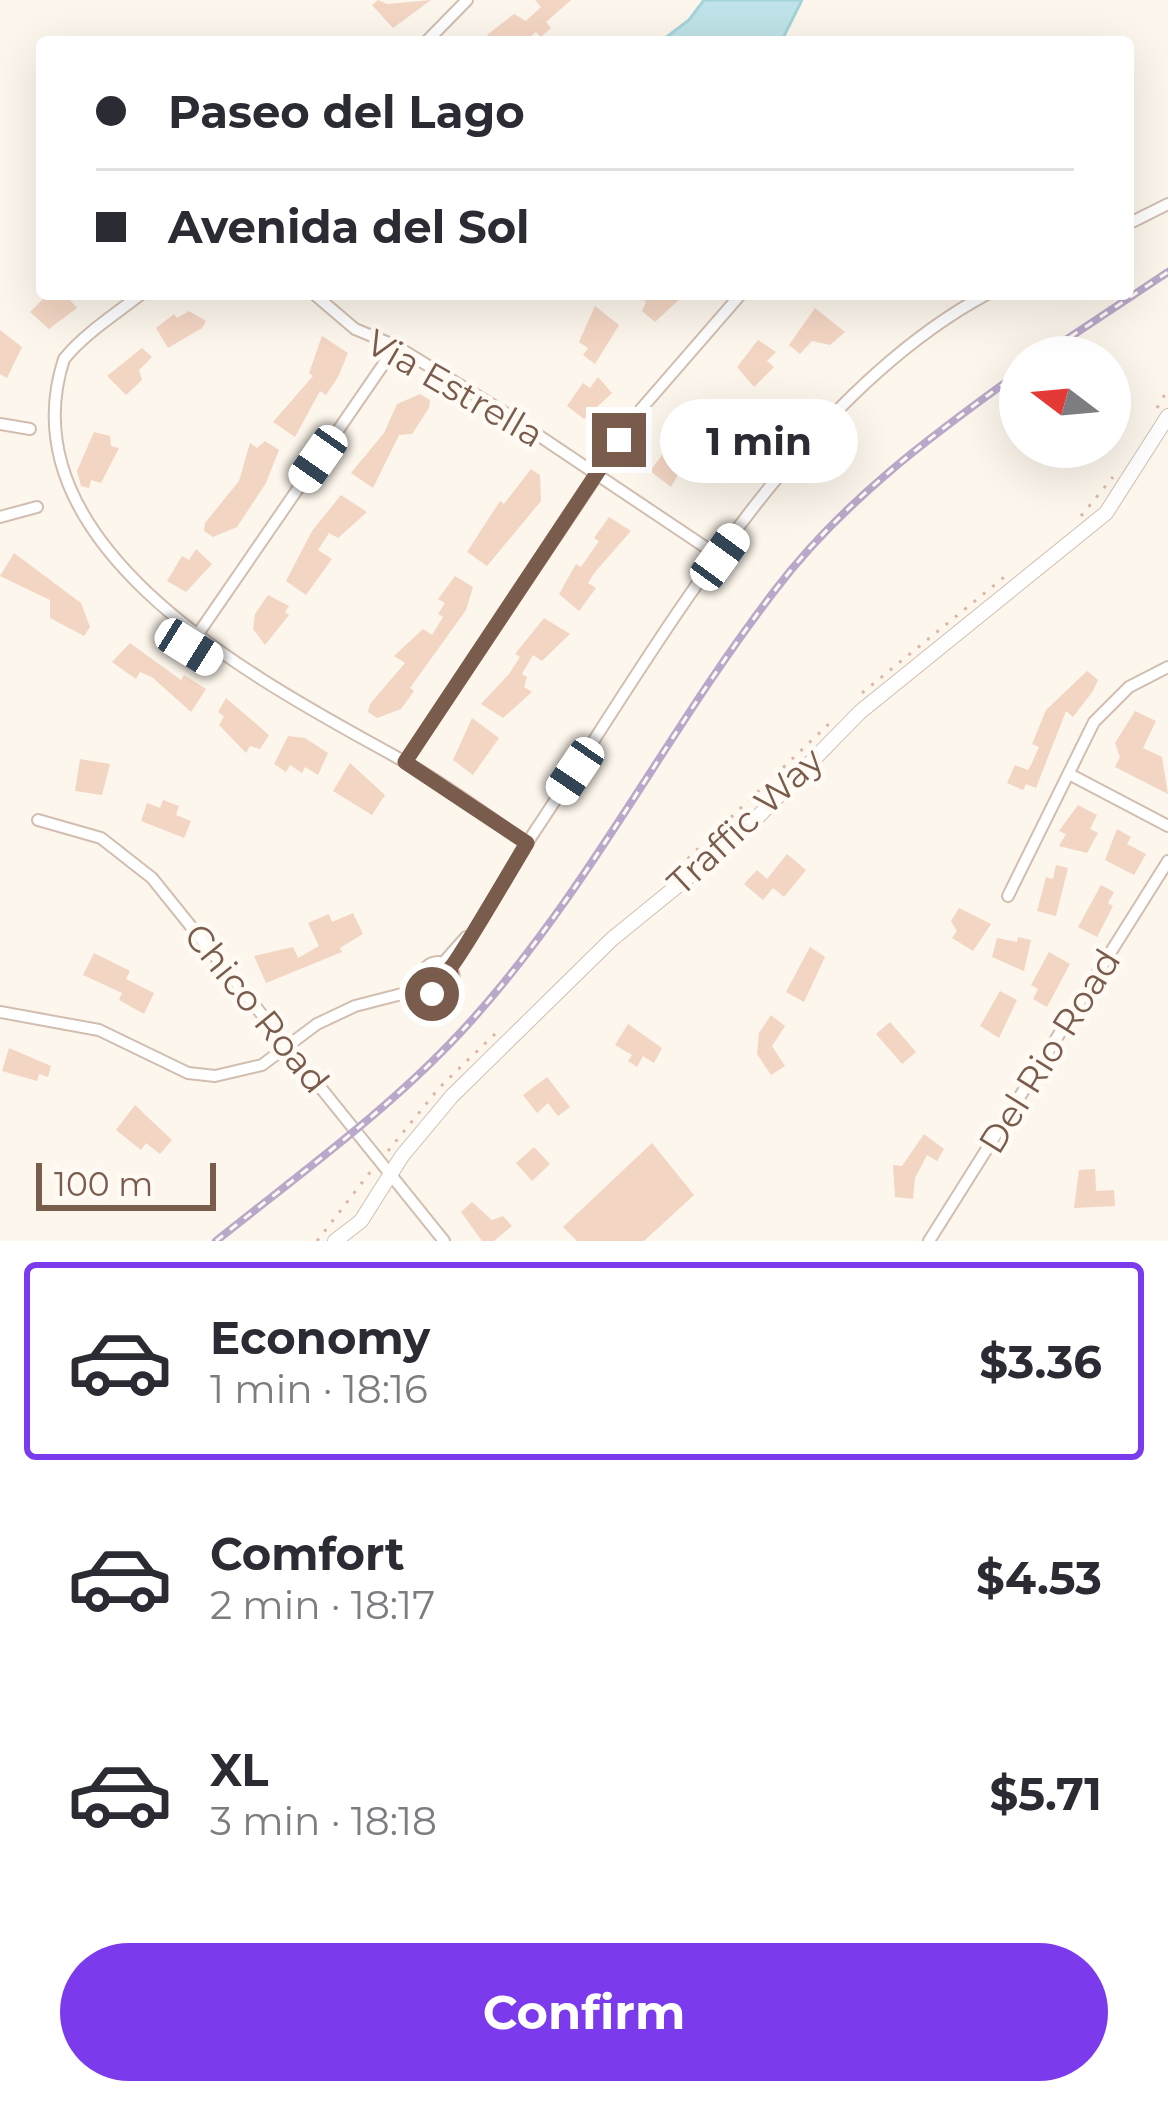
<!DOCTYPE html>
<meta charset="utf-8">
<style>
:root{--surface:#fff;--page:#f2f2f3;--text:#2b2b33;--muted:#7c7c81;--line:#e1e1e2;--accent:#7c3aed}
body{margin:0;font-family:Montserrat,sans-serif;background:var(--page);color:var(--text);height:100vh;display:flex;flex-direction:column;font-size:45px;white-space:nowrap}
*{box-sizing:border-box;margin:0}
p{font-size:39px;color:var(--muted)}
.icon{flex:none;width:66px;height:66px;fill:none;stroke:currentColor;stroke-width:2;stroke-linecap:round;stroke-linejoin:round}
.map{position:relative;height:1241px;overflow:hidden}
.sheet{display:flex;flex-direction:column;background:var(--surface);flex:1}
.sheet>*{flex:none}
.hud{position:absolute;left:36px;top:36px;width:1098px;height:264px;border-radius:12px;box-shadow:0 12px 48px #0002;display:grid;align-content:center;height:264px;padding:0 60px;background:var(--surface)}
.needle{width:78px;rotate:286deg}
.fabs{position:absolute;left:999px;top:336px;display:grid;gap:24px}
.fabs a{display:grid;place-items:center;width:132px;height:132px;border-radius:50%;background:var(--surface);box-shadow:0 12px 48px #0002;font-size:60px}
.scale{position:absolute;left:36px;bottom:30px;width:180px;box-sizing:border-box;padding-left:12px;border:6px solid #7a5c4d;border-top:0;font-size:33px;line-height:42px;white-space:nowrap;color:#7a5c4d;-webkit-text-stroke:9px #fffaf3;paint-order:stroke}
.end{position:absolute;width:54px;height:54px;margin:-27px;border:15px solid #7a5c4d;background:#fff;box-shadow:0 0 0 6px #fff}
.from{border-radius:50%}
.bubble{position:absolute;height:84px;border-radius:42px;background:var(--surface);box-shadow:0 12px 48px #0002;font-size:39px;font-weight:700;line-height:84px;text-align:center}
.car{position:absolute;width:36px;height:72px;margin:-36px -18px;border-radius:15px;box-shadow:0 0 9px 3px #0007;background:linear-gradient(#fff 24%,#345 0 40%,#fff 0 76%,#345 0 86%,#fff 0)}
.hud b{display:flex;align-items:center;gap:42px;height:114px;font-size:45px}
.hud b+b{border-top:3px solid var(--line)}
.hud i{width:30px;height:30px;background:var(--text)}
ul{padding:21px 0 0;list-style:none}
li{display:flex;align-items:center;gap:36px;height:198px;margin:0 24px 18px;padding:0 36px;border:6px solid transparent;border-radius:12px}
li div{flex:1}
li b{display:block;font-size:45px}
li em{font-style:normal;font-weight:700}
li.on{border-color:var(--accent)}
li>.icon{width:108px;height:108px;stroke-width:1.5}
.primary-button{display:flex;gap:24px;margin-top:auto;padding:24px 60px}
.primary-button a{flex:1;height:138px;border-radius:72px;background:var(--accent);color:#fff;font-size:48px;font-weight:700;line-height:138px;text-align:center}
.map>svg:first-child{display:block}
.water{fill:#bfe3e8;stroke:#a5d3da;stroke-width:3}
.building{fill:#f3d5c3}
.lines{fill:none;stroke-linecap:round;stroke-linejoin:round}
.minor-casing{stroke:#d1beb0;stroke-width:14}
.tertiary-casing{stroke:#d1beb0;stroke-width:16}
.path{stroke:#d9b8a5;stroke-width:3;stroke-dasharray:3 9;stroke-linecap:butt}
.minor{stroke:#fff;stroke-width:10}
.tertiary{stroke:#fff;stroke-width:14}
.rail-casing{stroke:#b9a8c9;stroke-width:8}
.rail{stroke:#fffaf3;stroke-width:3;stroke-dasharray:9;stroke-linecap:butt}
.route{stroke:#7a5c4d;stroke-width:15}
.labels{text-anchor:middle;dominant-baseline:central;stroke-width:10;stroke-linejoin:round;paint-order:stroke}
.street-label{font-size:36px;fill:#7a5c4d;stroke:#fffaf3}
</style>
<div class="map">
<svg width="1168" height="1241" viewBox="0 0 1168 1241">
<rect width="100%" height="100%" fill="#fdf6ec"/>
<path class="water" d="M704 0H802L781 42H660L689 20Z"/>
<g class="building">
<path d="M378 0 387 4 431 0 393 28 372 5Z"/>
<path d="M535 0H571L546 22 551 28 541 37 536 32 524 42H493L487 35 514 14 526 21 541 7Z"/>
<path d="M48 294 56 299 76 294 69 299 77 308 49 329 30 312Z"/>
<path d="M637 294H685L655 322 642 311 646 302Z"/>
<path d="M595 306 619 325 595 364 583 355 588 348 579 342Z"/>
<path d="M815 308 845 332 830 345 812 341 800 354 789 345Z"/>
<path d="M189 311 206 321 202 328 168 348 156 328 174 314 177 318Z"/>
<path d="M0 330 22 347 7 378 0 374Z"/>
<path d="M322 336 348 353 338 377 326 395 320 391 295 437 273 422 313 376 309 373Z"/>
<path d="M758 340 776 352 767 361 774 367 754 387 737 367Z"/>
<path d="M142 348 152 357 139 370 142 380 126 395 107 376Z"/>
<path d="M598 377 612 393 584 419 567 406 583 383 590 388Z"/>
<path d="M420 394 430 400 429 408 412 434 399 435 373 488 351 473 384 433 397 404Z"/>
<path d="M714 399 731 412 715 436 708 431 698 439 671 487 650 471 665 451 670 454 702 405Z"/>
<path d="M94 432 110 436 111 446 119 448 101 483 91 480 89 488 81 486 77 471Z"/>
<path d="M265 441 279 450 266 483 237 527 213 537 204 531 205 523 239 481 250 443 257 448Z"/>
<path d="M531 469 540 475 541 501 487 566 467 552 500 501 504 504Z"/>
<path d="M341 495 367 512 338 538 329 533 318 550 332 559 306 595 286 581 312 531Z"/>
<path d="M609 517 631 531 595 572 588 583 596 588 579 611 559 594 576 564 581 567 599 541 594 538Z"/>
<path d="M196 549 212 564 186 592 167 581 182 556 189 560Z"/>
<path d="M14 553 81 603 90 627 84 636 50 618V600L0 576Z"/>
<path d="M455 576 473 587 466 610 410 688 414 691 401 709 377 718 368 712 370 704 405 663 394 656 423 629 432 635 443 617 438 614 445 603 438 599Z"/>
<path d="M268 595 289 606 285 612 289 615 265 645 253 629 255 614Z"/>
<path d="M544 618 570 634 542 661 533 655 522 674 527 677 524 687 532 692 503 718 481 704 509 674 520 657 515 654Z"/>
<path d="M130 643 181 680 184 675 206 689 191 712 152 677 140 672 136 679 112 662Z"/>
<path d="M1087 671 1098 680 1093 691 1073 717 1066 711 1036 788 1026 784 1023 790 1007 783 1015 765 1028 770 1031 765 1039 747 1032 744 1046 710Z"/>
<path d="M226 698 269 735 260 749 250 746 246 753 219 725 224 716 218 712Z"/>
<path d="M1135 711 1156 721 1143 748 1162 757 1168 794 1115 767 1120 757 1115 743Z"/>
<path d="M472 718 499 738 473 775 453 760Z"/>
<path d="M288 736 305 738 328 753 318 775 305 767 302 773 290 765 286 772 274 764Z"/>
<path d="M80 759 110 764 102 795 75 791Z"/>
<path d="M350 763 385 795 372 815 333 791Z"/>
<path d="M163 800 179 806 176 815 191 821 184 838 141 821 147 803 160 808Z"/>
<path d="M1078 805 1097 815 1090 829 1098 833 1087 853 1059 846 1066 834 1059 831Z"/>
<path d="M1117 829 1131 837 1127 844 1146 854 1134 875 1105 860Z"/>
<path d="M787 854 806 870 784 897 773 888 763 900 744 884 757 870 767 879Z"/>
<path d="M1056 865 1068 868 1056 916 1037 911 1046 877 1053 879Z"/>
<path d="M1101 885 1114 892 1108 903 1113 906 1097 937 1078 927Z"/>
<path d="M959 908 991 924 973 951 952 938 957 931 951 921Z"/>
<path d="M353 913 363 934 340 948 342 952 266 983 254 956 293 947 298 958 319 946 308 923 329 914 332 922Z"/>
<path d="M1018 937 1031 940 1024 971 992 957 997 938 1017 942Z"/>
<path d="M810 947 825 957 804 1002 786 992Z"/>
<path d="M1049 952 1070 964 1047 1007 1033 999 1038 989 1031 985Z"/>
<path d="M94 953 130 971 126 979 154 993 144 1014 119 1000 122 993 83 975Z"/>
<path d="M1000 991 1017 1000 999 1038 980 1026Z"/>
<path d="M771 1015 785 1026 772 1046 785 1066 771 1075 757 1054 759 1033Z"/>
<path d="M890 1022 916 1052 902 1064 876 1034Z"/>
<path d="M628 1024 662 1048 654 1063 643 1056 637 1067 628 1061 632 1055 615 1045Z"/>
<path d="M9 1048 51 1066 48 1077 39 1074 37 1081 2 1071Z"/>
<path d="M547 1077 570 1107 558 1116 548 1103 537 1113 523 1095Z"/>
<path d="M135 1105 172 1140 160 1154 146 1143 141 1150 116 1130Z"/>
<path d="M924 1134 944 1149 937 1161 927 1155 915 1178 913 1199 895 1197 893 1165 902 1166Z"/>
<path d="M652 1143 694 1195 644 1241H577L563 1227Z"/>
<path d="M534 1147 550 1164 532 1181 516 1163Z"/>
<path d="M1095 1169 1096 1191 1114 1190 1115 1206 1074 1208 1079 1170Z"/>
<path d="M472 1202 492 1220 503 1216 512 1226 494 1241H482L461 1212Z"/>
</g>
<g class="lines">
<defs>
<g id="minor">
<path d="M426 42 467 0"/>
<path d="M1128 224 1168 204"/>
<path d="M141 294C116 314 85 333 64 359 0 555 283 693 405 762 447 785 487 816 527 843"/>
<path d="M314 294 355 329 396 346 502 411 720 557"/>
<path d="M0 424 30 429"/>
<path d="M0 517 37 507"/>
<path d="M189 647 396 346"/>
<path d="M405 762 642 408 741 294"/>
<path d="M1071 775 1168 826"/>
<path d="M38 820 101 838 152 878 444 1241"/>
<path d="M1008 896 1094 722 1129 687 1168 667"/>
<circle cx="438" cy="978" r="16"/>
<path d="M443 963 466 937"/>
<path d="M450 968C458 963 518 856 531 837 653 655 791 399 987 294"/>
<path d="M0 1012 99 1030 188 1073 215 1076 262 1065 317 1024 355 1006 425 988"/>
<path d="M929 1241 1168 861"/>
</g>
<path id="tertiary" d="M335 1241 361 1221 402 1156 452 1096 612 939 740 835 860 712 1106 513 1168 416"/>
</defs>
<use href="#minor" class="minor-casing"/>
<use href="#tertiary" class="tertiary-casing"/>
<g class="path">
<path d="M1157 408 1168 389"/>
<path d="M1081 516 1113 477"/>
<path d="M862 693 1008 574"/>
<path d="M679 867 833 720"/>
<path d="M388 1151 439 1088 499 1030"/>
<path d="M317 1241 371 1171"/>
</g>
<use href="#minor" class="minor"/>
<use href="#tertiary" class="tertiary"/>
<defs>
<g id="rail">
<path d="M1040 357 1168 272"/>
<path d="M216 1241C303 1171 396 1105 471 1021 589 890 668 729 776 589 843 501 931 436 1020 372"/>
</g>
</defs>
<use href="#rail" class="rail-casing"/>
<use href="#rail" class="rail"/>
</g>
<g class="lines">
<path class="route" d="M432 994H440L453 984 450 968C457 963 516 861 527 843L405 762 619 440"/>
</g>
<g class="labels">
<g class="street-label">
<text transform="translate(455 388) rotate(30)">Via Estrella</text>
<text transform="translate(745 821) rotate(-43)">Traffic Way</text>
<text transform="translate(257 1008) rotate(51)">Chico Road</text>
<text transform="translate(1049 1051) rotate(-58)">Del Rio Road</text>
</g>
</g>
</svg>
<div class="fabs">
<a><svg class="needle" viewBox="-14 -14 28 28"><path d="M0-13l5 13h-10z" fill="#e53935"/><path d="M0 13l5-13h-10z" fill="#7c7c81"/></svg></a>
</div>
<div class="scale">100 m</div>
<i class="end from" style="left:432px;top:994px"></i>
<i class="end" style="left:619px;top:440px"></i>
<div class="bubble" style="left:660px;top:399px;width:198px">1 min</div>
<i class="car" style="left:318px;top:459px;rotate:215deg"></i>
<i class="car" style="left:720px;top:557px;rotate:36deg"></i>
<i class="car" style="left:189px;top:647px;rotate:122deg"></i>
<i class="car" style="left:575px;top:771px;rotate:214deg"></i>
<div class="hud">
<b><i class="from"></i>Paseo del Lago</b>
<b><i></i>Avenida del Sol</b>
</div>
</div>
<section class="sheet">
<ul>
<li class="on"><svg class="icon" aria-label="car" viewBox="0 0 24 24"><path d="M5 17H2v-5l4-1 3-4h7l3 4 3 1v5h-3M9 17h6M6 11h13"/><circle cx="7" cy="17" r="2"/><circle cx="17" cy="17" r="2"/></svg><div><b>Economy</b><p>1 min · 18:16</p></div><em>$3.36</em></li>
<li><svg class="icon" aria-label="car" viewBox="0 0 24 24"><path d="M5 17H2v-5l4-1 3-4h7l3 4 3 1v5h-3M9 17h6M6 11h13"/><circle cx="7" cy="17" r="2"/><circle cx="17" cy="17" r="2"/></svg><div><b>Comfort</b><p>2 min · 18:17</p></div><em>$4.53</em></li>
<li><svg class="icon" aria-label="car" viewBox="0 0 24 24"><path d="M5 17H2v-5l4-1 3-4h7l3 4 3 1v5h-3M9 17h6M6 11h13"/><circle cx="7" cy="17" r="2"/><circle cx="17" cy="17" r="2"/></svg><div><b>XL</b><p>3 min · 18:18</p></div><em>$5.71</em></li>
</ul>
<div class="primary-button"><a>Confirm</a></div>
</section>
